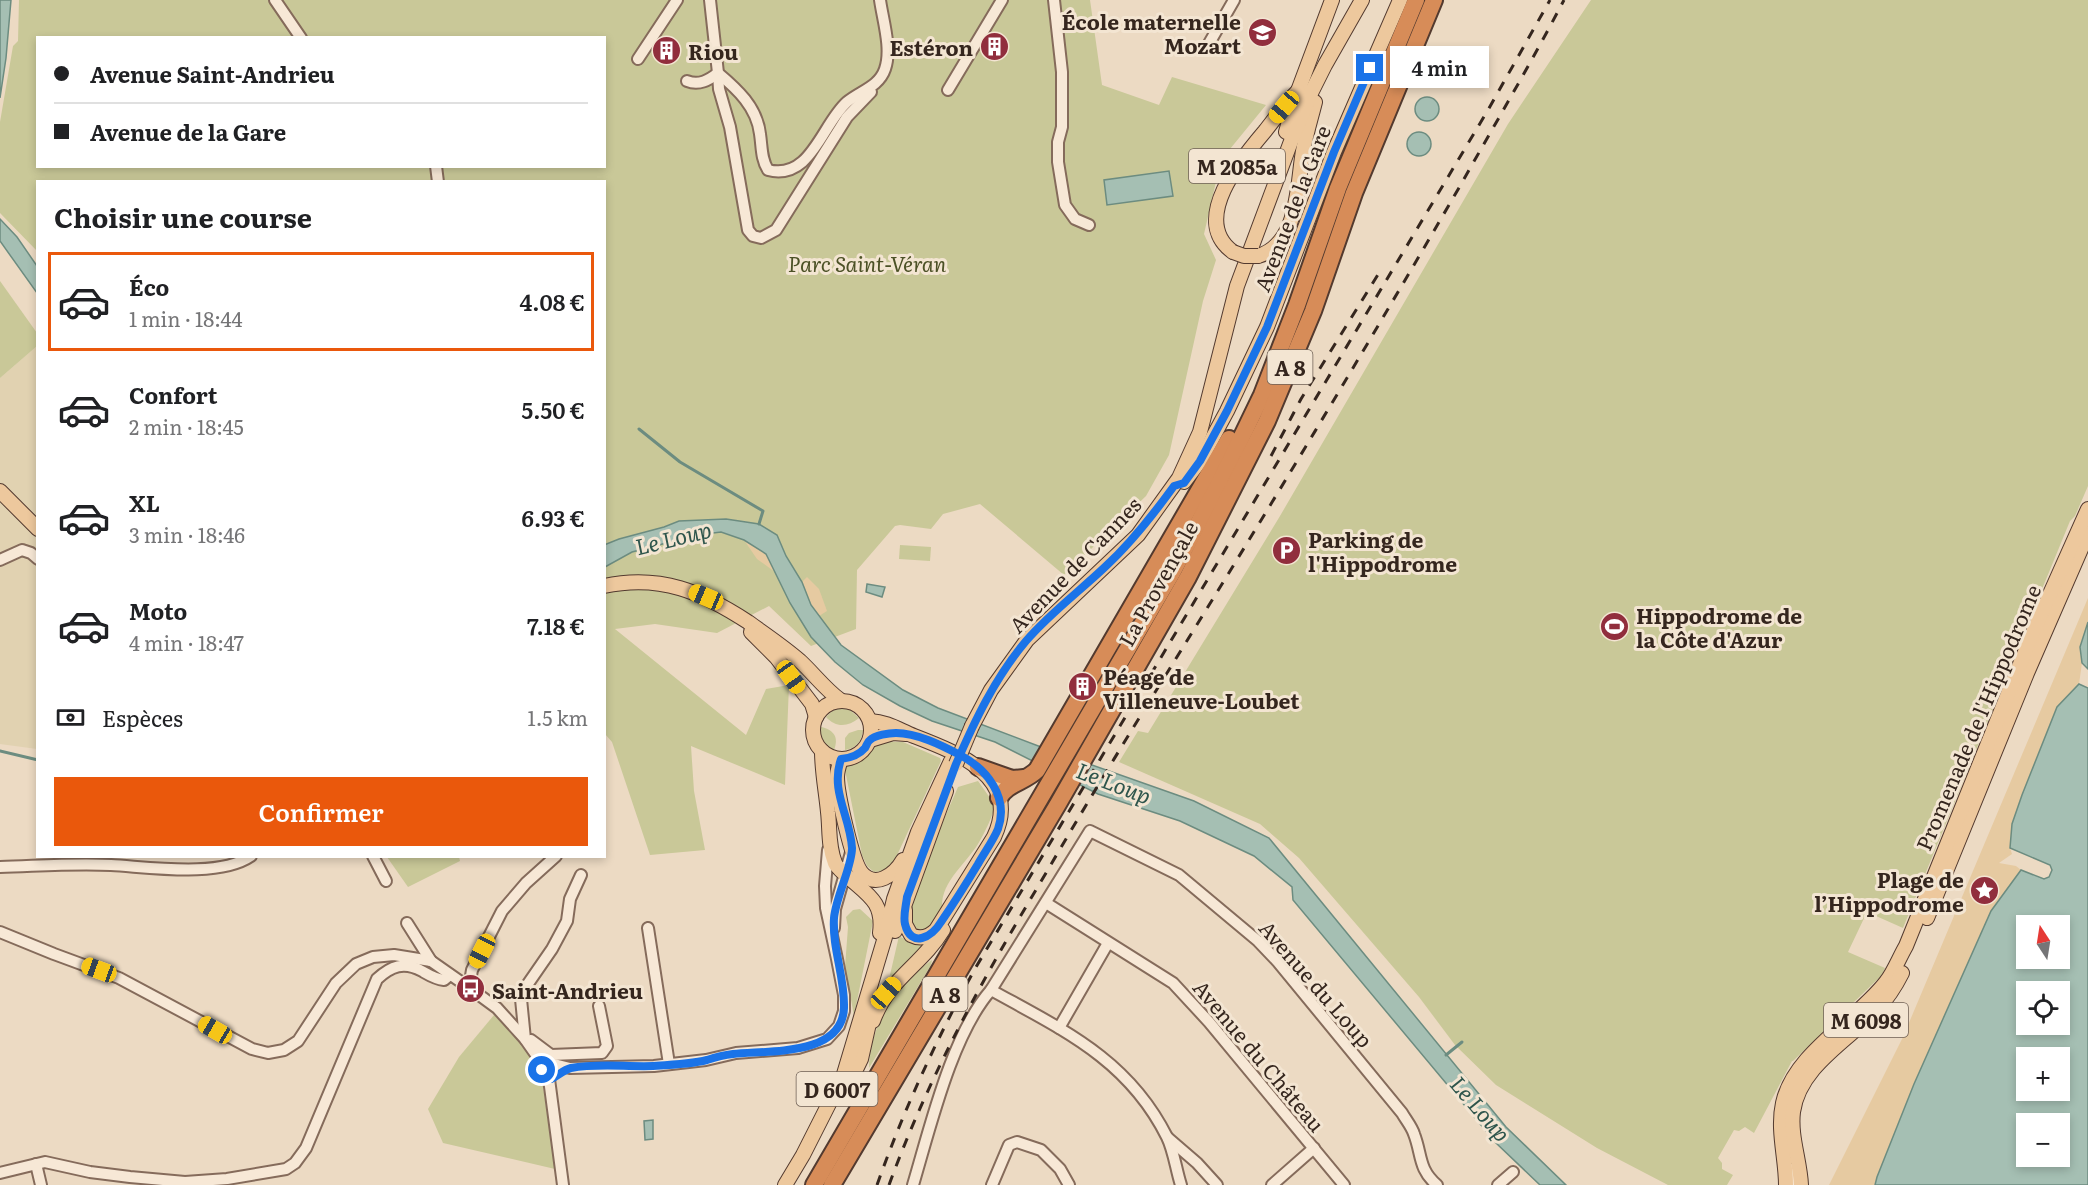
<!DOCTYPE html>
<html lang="fr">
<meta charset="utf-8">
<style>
:root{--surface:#fff;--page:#f2f2f2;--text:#202124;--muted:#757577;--line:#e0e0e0;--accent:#ea580c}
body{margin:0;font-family:Literata,serif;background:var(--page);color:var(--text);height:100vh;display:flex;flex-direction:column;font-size:22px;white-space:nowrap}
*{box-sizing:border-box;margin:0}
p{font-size:20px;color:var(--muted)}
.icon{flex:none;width:33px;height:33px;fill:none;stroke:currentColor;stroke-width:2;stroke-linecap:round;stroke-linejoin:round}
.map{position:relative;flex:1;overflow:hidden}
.side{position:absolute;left:36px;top:180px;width:570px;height:678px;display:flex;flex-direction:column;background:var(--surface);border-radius:0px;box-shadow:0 3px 9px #0003}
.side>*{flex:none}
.banner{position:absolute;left:36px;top:36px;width:570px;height:132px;border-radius:0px;box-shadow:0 3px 9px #0003;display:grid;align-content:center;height:132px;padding:0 18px;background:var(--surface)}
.needle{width:39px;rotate:348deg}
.fabs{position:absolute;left:2016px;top:915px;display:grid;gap:12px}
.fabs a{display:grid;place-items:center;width:54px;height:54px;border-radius:0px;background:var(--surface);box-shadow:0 3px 9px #0003;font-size:30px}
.end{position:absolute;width:27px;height:27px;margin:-14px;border:8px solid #1a73e8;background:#fff;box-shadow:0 0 0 3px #fff}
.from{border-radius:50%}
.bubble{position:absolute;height:42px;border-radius:0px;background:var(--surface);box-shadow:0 3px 9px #0003;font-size:20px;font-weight:600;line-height:42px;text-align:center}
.car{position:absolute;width:18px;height:36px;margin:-18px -9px;border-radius:8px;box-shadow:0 0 4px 2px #0007;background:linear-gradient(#f5c518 24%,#345 0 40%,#f5c518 0 76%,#345 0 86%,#f5c518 0)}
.banner b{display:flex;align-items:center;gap:21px;height:57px;font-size:22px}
.banner b+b{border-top:2px solid var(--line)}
.banner i{width:15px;height:15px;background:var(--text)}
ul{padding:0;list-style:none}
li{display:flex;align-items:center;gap:18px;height:99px;margin:0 12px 9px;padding:0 6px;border:3px solid transparent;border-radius:0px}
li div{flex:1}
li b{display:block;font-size:22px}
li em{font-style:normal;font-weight:600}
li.on{border-color:var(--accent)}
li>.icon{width:54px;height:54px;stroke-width:1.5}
h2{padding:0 18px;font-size:27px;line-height:72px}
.pay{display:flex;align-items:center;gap:15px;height:66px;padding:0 18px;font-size:22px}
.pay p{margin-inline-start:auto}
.action{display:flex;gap:12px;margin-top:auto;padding:12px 18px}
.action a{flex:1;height:69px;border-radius:0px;background:var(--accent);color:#fff;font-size:24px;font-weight:600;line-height:69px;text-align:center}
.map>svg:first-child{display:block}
.farmland{fill:#e1d2b1}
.green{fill:#c9c898;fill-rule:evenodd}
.sand{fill:#e6caa1}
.water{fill:#a5bfb3;stroke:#6c8c80;stroke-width:1.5;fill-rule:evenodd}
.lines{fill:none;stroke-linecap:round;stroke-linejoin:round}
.stream{stroke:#6c8c80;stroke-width:3}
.minor-casing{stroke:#856b5b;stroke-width:14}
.major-casing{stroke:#533a2f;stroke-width:16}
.highway-casing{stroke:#533a2f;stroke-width:20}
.minor{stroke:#f7e8d6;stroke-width:10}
.major{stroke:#edc89d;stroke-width:14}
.highway{stroke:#d78c58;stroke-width:16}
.rail{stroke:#35261e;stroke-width:3;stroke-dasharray:10 10;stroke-linecap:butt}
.major-bridge-casing{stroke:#533a2f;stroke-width:16;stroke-linecap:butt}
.major-bridge{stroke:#edc89d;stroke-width:14}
.route{stroke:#1a73e8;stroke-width:8}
.labels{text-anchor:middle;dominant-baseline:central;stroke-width:6;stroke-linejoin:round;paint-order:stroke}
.shield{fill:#f3e5d2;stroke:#6e5f54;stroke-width:1.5}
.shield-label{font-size:20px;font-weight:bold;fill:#35261e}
.poi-label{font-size:21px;font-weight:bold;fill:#35261e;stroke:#f3e5d2;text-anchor:start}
.street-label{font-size:21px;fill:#35261e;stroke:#f3e5d2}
.park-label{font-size:21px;font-style:italic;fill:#4c5126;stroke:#f3e5d2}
.water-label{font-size:22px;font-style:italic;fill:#2e554c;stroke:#f3e5d2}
</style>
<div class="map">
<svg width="2088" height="1185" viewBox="0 0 2088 1185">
<rect width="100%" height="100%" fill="#ecdac3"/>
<path class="farmland" d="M37 346V749L0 744V378Z"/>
<g class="green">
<path d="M19 0H1090L1102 85 1159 105 1172 77 1266 105 1221 160 1204 234 1216 260 1203 301 1169 455 1146 496 1064 575 980 504 943 514 931 529 900 525 895 526 857 570 856 629 811 646 769 606 717 633 655 624 615 629 746 735 766 689 789 685 785 785 691 746 694 791 705 850 650 855 612 742 605 734 604 182H38L37 251 0 213V122L13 46 18 41ZM38 38H604V166H38Z"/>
<path d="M1591 0H2088V486L2075 516 2070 521 1903 928 1867 912 1848 952 1885 968 1882 975 1793 1061H1792L1754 1133 1745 1127 1739 1131 1734 1130 1718 1158 1722 1163V1169L1733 1175 1727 1185H1668L1597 1148 1496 1085 1455 1045 1419 997 1299 858 1260 824 1119 762 1138 731 1148 733 1280 516 1508 124Z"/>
<path d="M0 281 37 333V346L0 378Z"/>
<path d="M900 545 931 547 930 561 899 559Z"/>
<path d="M840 708 850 710 859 718C848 727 836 728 826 717L832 711Z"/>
<path d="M821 727C834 730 839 737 834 750 825 745 819 738 821 727Z"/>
<path d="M858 730H863C862 740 857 748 845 750V738L849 733Z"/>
<path d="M875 741 903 742 940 758 941 761 892 866 884 871 874 872 867 866 862 855 844 765C860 761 864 750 875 741Z"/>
<path d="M978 781 995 805C992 818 985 832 978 844 965 865 937 885 943 912L932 929 921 931 911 925 908 917 934 842 958 787Z"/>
<path d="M387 857H459L460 861 408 887Z"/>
<path d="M860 909 873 921 854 1016 845 967 848 927 846 917 853 910Z"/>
<path d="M899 936C909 942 916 945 928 942L893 978 890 975Z"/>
<path d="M932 960 931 965 869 1068C869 1044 881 1011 896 992 906 979 919 969 932 960Z"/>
<path d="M494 1015 517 1037 537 1065 543 1086 555 1169 443 1143 428 1109 459 1057Z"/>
</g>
<g class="sand">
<path d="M744 540 766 554 775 572 757 559Z"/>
<path d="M807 577 819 589 827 611 819 616 811 605 802 582Z"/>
<path d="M2088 598V622L2080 647 2082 663 2079 684 2057 707 2022 795 2012 824 2010 848 2012 854 1999 863 2016 866 2021 870 1991 911 1914 1084 1877 1177 1875 1185H1829L1903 1037Z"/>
</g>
<g class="water">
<path d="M0 0H11L6 58 0 98Z"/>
<circle cx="1427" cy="109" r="12"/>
<circle cx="1419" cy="144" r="12"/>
<path d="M1169 171 1173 196 1107 205 1104 180Z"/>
<path d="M0 219 17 237 37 266V293L0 241Z"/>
<path d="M726 519 759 524 777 535 786 556 802 582 811 605 841 645 903 690 938 708 1041 747 1194 801 1269 838 1506 1127 1566 1185H1540L1496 1143 1293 900 1292 887 1254 856 1180 821 1098 794 995 742 932 721 900 706 863 685 835 662 811 637 790 603 766 554 744 540 721 532 697 535 632 552 605 567 604 545 619 539 664 527 679 521Z"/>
<path d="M867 584 885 587 882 597 866 592Z"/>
<path d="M2088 622V669L2082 663 2080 647Z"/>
<path d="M2079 684 2088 688V1185H1875L1877 1177 1914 1084 1991 911 2021 870 2044 879 2049 877 2052 870 2050 865 2010 848 2012 824 2022 795 2057 707ZM2026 926H2060V958H2026ZM2026 992H2060V1024H2026ZM2026 1058H2060V1090H2026ZM2026 1124H2060V1156H2026Z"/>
<path d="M653 1120V1139L645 1140 644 1121Z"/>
</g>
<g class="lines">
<g class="stream">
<path d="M639 429 680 462 763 511 759 524"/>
<path d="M0 751 38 760"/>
<path d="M1446 1055 1462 1042"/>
</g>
<defs>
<g id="minor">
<path d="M275 0 301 38"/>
<path d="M710 0 718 73C737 89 757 107 760 134 762 147 761 159 768 170 811 181 822 124 847 102 860 91 879 87 885 69 892 49 883 21 880 0"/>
<path d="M1054 0 1062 72V127L1058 142V162L1065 205 1075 219 1089 225"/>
<path d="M1207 47 1234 0"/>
<path d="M638 59 677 0"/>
<path d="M718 73 719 89 730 127 748 230 753 236 761 238 776 230 847 117 871 92"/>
<path d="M687 81C699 86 709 80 718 73"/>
<path d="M948 90 1002 0"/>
<path d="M436 166 438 182"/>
<path d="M0 560 22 550 31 553 38 559"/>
<path d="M373 856 386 881"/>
<path d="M0 867C37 866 74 863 111 865 149 867 219 878 251 856"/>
<path d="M1046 903 1173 983 1209 1022 1344 1185"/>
<path d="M407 923 431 961"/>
<path d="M648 928 669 1064"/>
<path d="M834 928 835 909 852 849"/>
<path d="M0 932 54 954 119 978 252 1049 268 1053 284 1050 298 1041 336 983 356 964 373 957 394 955 431 961 471 989 497 1008 525 1039 544 1066"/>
<path d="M469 987 472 970 502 911 526 883 556 856"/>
<path d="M991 990C1063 1030 1128 1059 1167 1137 1174 1151 1176 1170 1181 1185"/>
<path d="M1059 1028 1108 943"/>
<path d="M525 1039 521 999 523 991 552 949 567 921 570 899 581 875"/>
<path d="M531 1040 551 1055 602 1053 607 1046 599 1006"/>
<path d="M544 1066 550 1063 570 1068 654 1066 706 1060 736 1053 798 1048 827 1039 839 1026 844 1011V995L837 959 826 908 825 886 828 850"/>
<path d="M549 1079 563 1185"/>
<path d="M1168 1138 1197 1163 1217 1185"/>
<path d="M36 1164 41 1185"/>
<path d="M1785 1167 1793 1170 1794 1185"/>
<path d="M0 1173 45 1162 90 1172 130 1177 185 1182 227 1179 286 1169 295 1163 306 1148 377 979C391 966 404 961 422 971 429 975 435 979 444 980L450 975"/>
<path d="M913 1185C930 1128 952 1034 991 990L1090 831 1179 875 1258 941 1278 962 1402 1113C1406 1120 1412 1127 1414 1134 1422 1154 1418 1169 1437 1185"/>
<path d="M992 1185 1009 1145 1017 1142 1041 1150 1060 1169 1069 1185"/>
<path d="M1272 1185 1314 1148"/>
<path d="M1498 1185 1513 1172"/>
</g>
<g id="major">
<path d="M1286 132 1298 91 1332 0"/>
<path d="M1233 252C1189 220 1242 158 1265 131 1276 117 1286 103 1298 91"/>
<path d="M1258 256C1299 244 1297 185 1303 151 1306 134 1311 118 1315 102"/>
<path d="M1184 482 1200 461 1227 411 1267 327 1334 152 1400 0"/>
<path d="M0 491 38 529"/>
<path d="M604 586C661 574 702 592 748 622 766 635 784 647 800 661 814 674 825 689 840 700"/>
<path d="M751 632 776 657 812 704 816 717"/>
<circle cx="842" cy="730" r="29"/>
<path d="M870 721C888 722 899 730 914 736 958 753 1022 777 994 837L936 930C929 937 921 940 911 935L905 924V910"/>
<path d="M972 726 991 690 1027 640 1138 535 1179 478 1200 432 1237 286 1293 136 1312 91 1325 65 1362 0"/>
<path d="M870 740 893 733 906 734"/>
<path d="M822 751C822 772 826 791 828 812 830 829 828 846 835 863 837 868 843 872 847 876 868 895 884 902 880 933"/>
<path d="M841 759C839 765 837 771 837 777 837 793 852 860 861 872 875 890 895 874 903 860"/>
<path d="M1927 918 2027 673 2088 533"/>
<path d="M895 931 946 791"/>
<path d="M873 1021C888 979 922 965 943 930"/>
<path d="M843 1096 861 1059 872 1010"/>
<path d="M785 1185 803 1155 844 1074 885 937 894 899 918 832 951 761"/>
<path d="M1786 1185C1786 1158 1777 1130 1783 1103 1794 1053 1856 1021 1886 982 1894 972 1899 958 1906 946L2033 632 2088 509"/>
<path d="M1801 1185C1800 1161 1790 1136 1793 1112 1799 1067 1847 1041 1876 1011 1886 1000 1895 987 1902 973"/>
</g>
<g id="highway">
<path d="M978 767 1012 779 1024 778"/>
<path d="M999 798C1007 783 1025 782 1037 770L1229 439"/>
<path d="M814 1185 1172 573 1220 482 1262 395 1297 305 1338 188 1416 0"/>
<path d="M832 1185 1058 804 1188 577 1267 421 1313 311 1354 193 1434 0"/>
</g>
</defs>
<use href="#minor" class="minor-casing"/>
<use href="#major" class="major-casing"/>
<use href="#highway" class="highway-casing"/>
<use href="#minor" class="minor"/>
<use href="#major" class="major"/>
<use href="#highway" class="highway"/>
<g class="rail">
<path d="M1271 456 1301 399 1382 268"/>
<path d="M877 1185C904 1109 937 1038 976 967L1488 110 1550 0"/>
<path d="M889 1185C930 1073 985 975 1046 873 1085 806 1126 739 1167 673 1267 512 1365 350 1460 186 1495 124 1531 63 1564 0"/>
</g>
<defs>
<g id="major-bridge">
<path d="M1233 252 1244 256H1258"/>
<path d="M956 764 972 726"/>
</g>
</defs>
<use href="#major-bridge" class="major-bridge-casing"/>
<use href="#major-bridge" class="major-bridge"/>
</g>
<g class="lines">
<path class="route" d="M542 1070 544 1077 551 1079C558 1076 563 1070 571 1068 597 1063 626 1067 653 1066 670 1065 691 1064 707 1060 716 1057 724 1055 733 1054 767 1050 842 1057 844 1008 845 977 832 949 834 918 836 896 852 867 852 848 850 816 830 791 841 759 851 758 859 755 865 748 867 745 867 742 870 740 875 735 889 733 896 733 917 733 941 745 960 755 987 769 1009 797 998 829 993 841 984 853 978 864 966 884 954 903 941 922 932 937 911 949 905 924 903 916 906 906 907 897L956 764C975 720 995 678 1026 641 1050 613 1080 591 1106 566 1132 542 1153 515 1174 486L1184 483 1200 461 1227 411 1267 327 1334 152 1370 68"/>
</g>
<defs>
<symbol id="school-disc" viewBox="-11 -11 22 22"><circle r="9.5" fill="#912e3d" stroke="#f3e5d2"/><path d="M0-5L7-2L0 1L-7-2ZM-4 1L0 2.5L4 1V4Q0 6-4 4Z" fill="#fff"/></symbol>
<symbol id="building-disc" viewBox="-11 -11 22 22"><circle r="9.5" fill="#912e3d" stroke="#f3e5d2"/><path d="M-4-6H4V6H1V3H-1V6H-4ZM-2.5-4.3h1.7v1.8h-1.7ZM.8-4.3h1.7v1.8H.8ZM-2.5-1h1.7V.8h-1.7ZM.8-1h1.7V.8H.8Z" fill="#fff"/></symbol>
<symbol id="parking-disc" viewBox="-11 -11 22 22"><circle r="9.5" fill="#912e3d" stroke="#f3e5d2"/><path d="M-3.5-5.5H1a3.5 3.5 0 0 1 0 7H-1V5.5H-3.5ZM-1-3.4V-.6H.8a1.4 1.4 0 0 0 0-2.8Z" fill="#fff"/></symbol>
<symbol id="stadium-disc" viewBox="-11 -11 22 22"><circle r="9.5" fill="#912e3d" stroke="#f3e5d2"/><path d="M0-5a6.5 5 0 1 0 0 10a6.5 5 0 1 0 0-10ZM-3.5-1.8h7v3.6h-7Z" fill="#fff"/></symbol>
<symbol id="sight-disc" viewBox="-11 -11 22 22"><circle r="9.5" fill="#912e3d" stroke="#f3e5d2"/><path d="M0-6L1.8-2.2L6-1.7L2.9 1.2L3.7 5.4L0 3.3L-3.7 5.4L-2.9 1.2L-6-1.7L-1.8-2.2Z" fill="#fff"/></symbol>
<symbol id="bus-disc" viewBox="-11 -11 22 22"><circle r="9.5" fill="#912e3d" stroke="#f3e5d2"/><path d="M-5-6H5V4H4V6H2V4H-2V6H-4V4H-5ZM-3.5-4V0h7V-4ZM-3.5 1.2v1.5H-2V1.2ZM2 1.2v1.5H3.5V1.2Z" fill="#fff"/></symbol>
</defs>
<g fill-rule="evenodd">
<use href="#school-disc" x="1246" y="16" width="33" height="33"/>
<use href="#building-disc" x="978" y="30" width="33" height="33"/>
<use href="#building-disc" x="650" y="34" width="33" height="33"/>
<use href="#parking-disc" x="1270" y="534" width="33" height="33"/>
<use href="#stadium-disc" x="1598" y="610" width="33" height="33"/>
<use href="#building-disc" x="1066" y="670" width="33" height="33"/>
<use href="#sight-disc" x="1968" y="874" width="33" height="33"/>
<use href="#bus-disc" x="454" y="972" width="33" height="33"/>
</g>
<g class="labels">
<g class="shield">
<rect x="1189" y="149" width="96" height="34" rx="4.5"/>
<rect x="1267.5" y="350" width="45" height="34" rx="4.5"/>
<rect x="922.5" y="977" width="45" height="34" rx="4.5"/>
<rect x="1824" y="1003" width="84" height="34" rx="4.5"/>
<rect x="796.5" y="1072" width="81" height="34" rx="4.5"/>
</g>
<g class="shield-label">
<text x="1237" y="166">M 2085a</text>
<text x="1290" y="367">A 8</text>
<text x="945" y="994">A 8</text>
<text x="1866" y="1020">M 6098</text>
<text x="837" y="1089">D 6007</text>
</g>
<g class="poi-label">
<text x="1241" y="20" text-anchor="end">École maternelle<tspan x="1241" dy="24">Mozart</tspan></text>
<text x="973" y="46" text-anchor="end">Estéron</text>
<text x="688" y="50">Riou</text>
<text x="1308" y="538">Parking de<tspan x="1308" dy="24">l'Hippodrome</tspan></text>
<text x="1636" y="614">Hippodrome de<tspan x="1636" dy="24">la Côte d'Azur</tspan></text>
<text x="1103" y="675">Péage de<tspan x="1103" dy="24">Villeneuve-Loubet</tspan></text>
<text x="1964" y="878" text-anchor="end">Plage de<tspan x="1964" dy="24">l’Hippodrome</tspan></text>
<text x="492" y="989">Saint-Andrieu</text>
</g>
<g class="street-label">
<text transform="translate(1291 208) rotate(-69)">Avenue de la Gare</text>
<text transform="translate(1074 564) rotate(-46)">Avenue de Cannes</text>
<text transform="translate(1157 583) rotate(-61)">La Provençale</text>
<text transform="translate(1977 717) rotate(-67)">Promenade de l'Hippodrome</text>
<text transform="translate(1317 983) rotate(49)">Avenue du Loup</text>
<text transform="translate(1260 1055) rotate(50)">Avenue du Château</text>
</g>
<g class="park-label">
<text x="867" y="262">Parc Saint-Véran</text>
</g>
<g class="water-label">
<text transform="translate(673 537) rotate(-14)">Le Loup</text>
<text transform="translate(1114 782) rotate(21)">Le Loup</text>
<text transform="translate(1481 1108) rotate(49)">Le Loup</text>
</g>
</g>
</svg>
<div class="fabs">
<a><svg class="needle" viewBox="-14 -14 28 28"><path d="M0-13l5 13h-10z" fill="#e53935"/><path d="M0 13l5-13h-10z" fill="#757577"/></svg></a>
<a><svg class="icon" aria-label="locate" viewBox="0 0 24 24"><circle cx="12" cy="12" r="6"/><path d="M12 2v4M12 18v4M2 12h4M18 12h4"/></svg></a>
<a>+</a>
<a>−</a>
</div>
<i class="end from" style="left:542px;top:1070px"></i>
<i class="end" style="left:1370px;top:68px"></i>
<div class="bubble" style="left:1390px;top:46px;width:99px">4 min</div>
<i class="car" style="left:1284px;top:107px;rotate:220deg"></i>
<i class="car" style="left:706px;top:597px;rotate:293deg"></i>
<i class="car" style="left:791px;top:677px;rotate:145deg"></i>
<i class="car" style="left:482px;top:951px;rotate:207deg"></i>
<i class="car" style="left:99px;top:970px;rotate:290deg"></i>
<i class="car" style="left:886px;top:993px;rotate:41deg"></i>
<i class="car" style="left:215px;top:1030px;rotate:300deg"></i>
<div class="banner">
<b><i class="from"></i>Avenue Saint-Andrieu</b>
<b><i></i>Avenue de la Gare</b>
</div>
<section class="side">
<h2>Choisir une course</h2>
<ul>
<li class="on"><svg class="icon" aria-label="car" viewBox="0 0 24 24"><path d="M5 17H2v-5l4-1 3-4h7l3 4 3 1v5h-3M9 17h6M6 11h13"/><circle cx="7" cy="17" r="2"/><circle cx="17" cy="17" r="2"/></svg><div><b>Éco</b><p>1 min · 18:44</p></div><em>4.08 €</em></li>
<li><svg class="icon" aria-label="car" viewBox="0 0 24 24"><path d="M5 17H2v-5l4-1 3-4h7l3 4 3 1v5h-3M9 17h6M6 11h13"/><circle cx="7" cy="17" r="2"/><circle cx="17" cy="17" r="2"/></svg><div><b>Confort</b><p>2 min · 18:45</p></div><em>5.50 €</em></li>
<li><svg class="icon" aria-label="car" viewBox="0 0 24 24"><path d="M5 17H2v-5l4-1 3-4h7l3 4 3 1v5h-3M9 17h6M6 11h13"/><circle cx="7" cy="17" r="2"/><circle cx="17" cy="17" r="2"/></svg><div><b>XL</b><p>3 min · 18:46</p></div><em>6.93 €</em></li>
<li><svg class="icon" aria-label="car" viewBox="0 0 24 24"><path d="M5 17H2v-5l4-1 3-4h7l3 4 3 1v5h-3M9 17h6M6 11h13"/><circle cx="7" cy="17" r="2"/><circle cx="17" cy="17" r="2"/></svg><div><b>Moto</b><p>4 min · 18:47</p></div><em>7.18 €</em></li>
</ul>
<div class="pay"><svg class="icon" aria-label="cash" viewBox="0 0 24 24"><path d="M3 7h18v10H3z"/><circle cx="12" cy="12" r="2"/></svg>Espèces<p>1.5 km</p></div>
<div class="action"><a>Confirmer</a></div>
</section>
</div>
